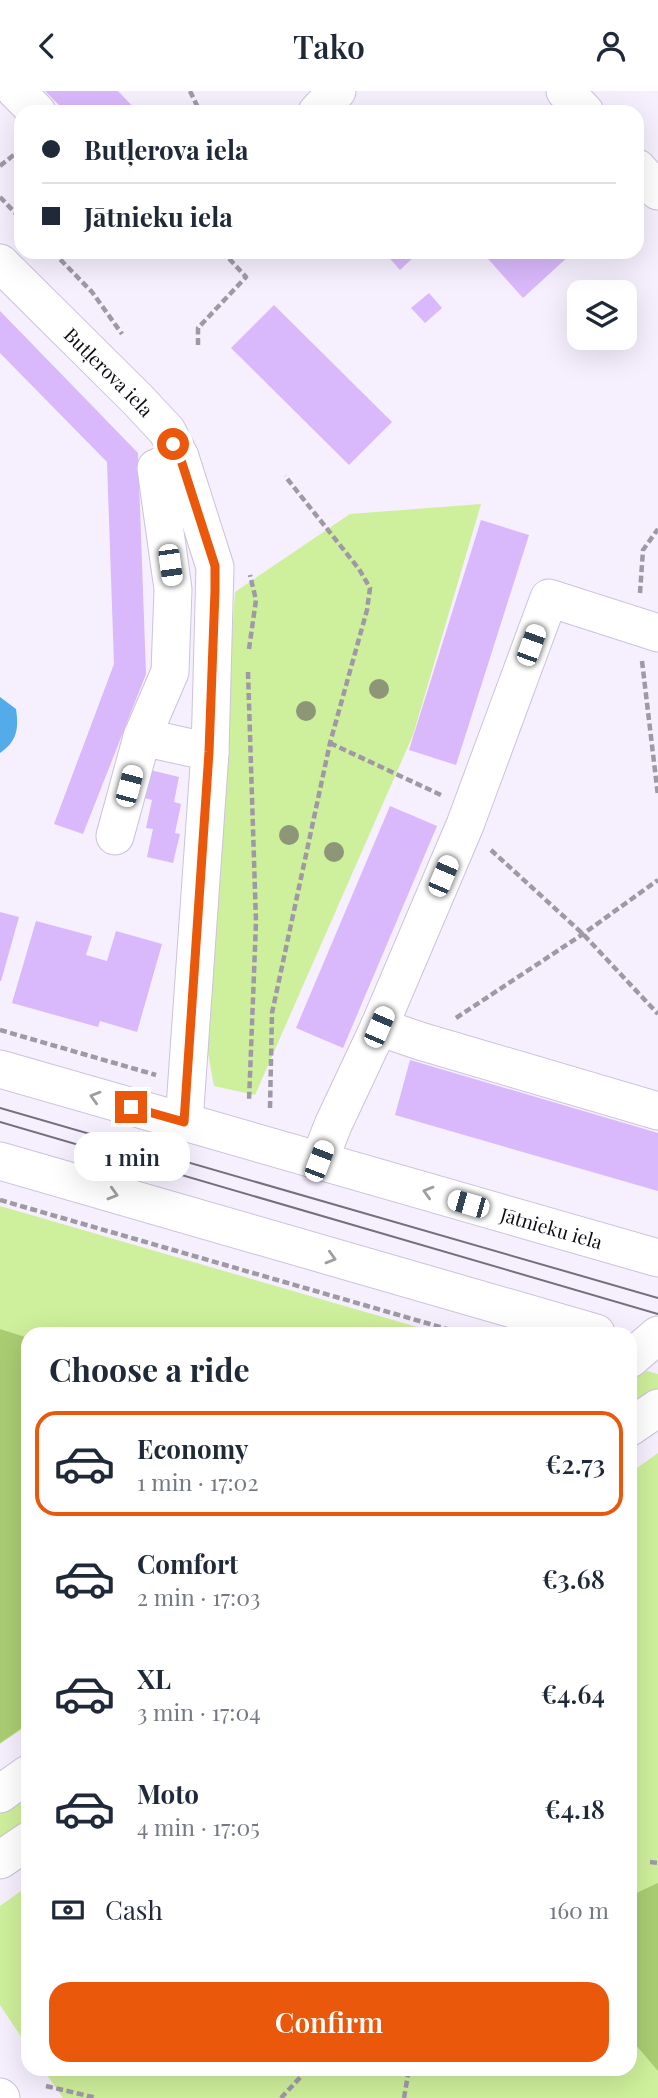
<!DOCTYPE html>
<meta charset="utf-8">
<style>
:root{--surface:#fff;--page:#f6f6f7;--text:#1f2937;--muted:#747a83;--line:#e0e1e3;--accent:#ea580c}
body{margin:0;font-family:"Playfair Display",serif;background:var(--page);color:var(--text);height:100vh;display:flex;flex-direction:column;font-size:26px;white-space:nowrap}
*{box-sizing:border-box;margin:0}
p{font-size:23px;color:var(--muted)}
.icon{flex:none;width:38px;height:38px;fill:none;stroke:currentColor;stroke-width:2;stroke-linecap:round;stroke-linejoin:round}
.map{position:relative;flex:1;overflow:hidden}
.sheet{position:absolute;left:21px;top:1236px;width:616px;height:749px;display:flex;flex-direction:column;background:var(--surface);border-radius:21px;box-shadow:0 7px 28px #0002}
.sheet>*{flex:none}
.hud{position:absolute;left:14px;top:14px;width:630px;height:154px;border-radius:21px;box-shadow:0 7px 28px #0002;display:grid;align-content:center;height:154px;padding:0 28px;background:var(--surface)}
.tools{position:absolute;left:567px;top:189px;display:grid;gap:14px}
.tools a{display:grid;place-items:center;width:70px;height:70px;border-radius:14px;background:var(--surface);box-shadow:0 7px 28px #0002;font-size:35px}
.end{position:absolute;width:32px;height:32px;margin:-16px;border:9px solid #ea580c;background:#fff;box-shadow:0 0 0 4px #fff}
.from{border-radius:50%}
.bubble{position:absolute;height:49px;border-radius:21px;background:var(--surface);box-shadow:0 7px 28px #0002;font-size:23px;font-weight:600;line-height:49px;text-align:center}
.car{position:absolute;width:21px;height:42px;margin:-21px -10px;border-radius:9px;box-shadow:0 0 5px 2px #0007;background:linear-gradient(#fff 24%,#345 0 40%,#fff 0 76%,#345 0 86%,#fff 0)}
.hud b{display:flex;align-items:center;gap:24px;height:66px;font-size:26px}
.hud b+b{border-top:2px solid var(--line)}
.hud i{width:18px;height:18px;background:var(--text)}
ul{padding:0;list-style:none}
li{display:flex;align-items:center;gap:21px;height:105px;margin:0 14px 10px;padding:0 14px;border:4px solid transparent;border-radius:21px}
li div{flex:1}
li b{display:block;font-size:26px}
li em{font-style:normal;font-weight:600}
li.on{border-color:var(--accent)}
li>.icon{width:63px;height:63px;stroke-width:1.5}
h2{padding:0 28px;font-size:32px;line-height:84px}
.pay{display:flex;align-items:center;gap:18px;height:77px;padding:0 28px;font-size:26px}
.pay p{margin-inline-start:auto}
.cta{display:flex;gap:14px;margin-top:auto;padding:14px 28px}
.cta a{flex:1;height:80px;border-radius:21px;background:var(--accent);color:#fff;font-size:28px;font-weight:600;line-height:80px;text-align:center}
header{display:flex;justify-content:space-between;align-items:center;height:91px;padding:0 28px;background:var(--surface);font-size:32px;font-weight:600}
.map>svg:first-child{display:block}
.green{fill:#ceef9b}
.forest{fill:#aacd72}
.water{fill:#54abe9}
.building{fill:#d9b8fb}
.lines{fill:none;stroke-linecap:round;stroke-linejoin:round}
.minor-casing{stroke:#cdc2da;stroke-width:39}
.path{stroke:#9f99a6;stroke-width:4.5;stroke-dasharray:7 3.5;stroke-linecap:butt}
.minor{stroke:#fff;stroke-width:37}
.tram{stroke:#756f7a;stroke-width:2}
.tree{fill:#8e9678}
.oneway{stroke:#9f9ea1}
.route{stroke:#ea580c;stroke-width:9}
.labels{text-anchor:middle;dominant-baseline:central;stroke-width:7;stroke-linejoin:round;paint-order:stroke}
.street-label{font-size:19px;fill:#100c14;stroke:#f6effe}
</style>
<header><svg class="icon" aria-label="back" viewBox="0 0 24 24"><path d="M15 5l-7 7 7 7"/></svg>Tako<svg class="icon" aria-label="person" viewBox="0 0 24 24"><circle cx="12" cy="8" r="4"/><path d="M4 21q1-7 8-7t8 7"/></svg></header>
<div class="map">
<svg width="658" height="2007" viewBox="0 0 658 2007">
<rect width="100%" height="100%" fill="#f6effe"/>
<g class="green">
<path d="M481 413 413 644 255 1004 214 995 206 951 235 501 350 423Z"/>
<path d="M0 1115 438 1242H28V1634L0 1653Z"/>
<path d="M647 1280 658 1283V1302L630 1321V1290Z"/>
<path d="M658 1362V2007H63L43 1978H630V1382Z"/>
<path d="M28 1701V1732L0 1751V1720Z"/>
<path d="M28 1795V1956L0 1914V1815Z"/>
</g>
<g class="forest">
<path d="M0 1238 28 1247V1633L0 1652Z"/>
<path d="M658 1792V1980L630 1947V1805Z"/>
</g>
<path class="water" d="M0 606 16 618C19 638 17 650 0 662Z"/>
<g class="building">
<path d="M45 0H118L138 21H66Z"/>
<path d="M384 161H419L400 179Z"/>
<path d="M482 161H569L571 163 523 207Z"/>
<path d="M429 202 442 217 425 232 411 217Z"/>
<path d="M274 214 392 331 349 374 231 257Z"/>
<path d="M0 220 138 362 146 583 83 743 54 733 114 573 107 371 0 262Z"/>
<path d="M481 429 529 444 456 674 409 659Z"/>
<path d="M150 679 179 686 174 711 181 713 175 742 180 743 173 772 147 766 153 738 146 737 152 709 144 707Z"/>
<path d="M390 715 437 735 343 957 296 937Z"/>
<path d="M0 821 19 826 1 890H0Z"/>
<path d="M36 830 92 845 86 864 107 870 116 840 162 853 137 941 100 930 98 936 12 912Z"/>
<path d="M410 969 658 1042V1100L395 1024Z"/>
</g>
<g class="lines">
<defs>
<g id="minor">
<path d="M16 0 37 21"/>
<path d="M565 0 585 21"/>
<path d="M317 21 337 0"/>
<path d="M637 77 658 100"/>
<path id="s1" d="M0 172 138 309 167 340 180 366 215 476 210 661 184 1031"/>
<path d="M142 646 170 581 173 498 156 377 180 366"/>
<path d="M115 745 142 646 210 661"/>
<path d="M379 936 420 950 658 1020"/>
<path id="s2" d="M0 978 658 1167"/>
<path d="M0 1070 596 1242"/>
<path d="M319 1070 333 1034 379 936 465 734 549 507 658 542"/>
<path d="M630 1268 658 1244"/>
<path d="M630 1336 658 1317"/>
<path d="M0 1703 28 1683"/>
<path d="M0 1769 28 1750"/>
<path d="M0 2006 1 2007"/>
</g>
</defs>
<use href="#minor" class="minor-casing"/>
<g class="path">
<path d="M190 0 200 21"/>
<path d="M0 75 21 58"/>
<path d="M0 106 21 128"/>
<path d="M53 161 92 201 122 243"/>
<path d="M198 254V237L246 186 223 161"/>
<path d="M640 502 643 459 658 438"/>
<path d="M249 558 256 509 250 484"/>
<path d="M642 570 658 705"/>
<path d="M248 581 256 831 249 1010"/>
<path d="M330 652 443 705"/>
<path d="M491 759 583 843 658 923"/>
<path d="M456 927 583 843 658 789"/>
<path d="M0 939 156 984"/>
<path d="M270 1017 272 922 330 652 367 519 370 497 359 478 285 385"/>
<path d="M0 1109 461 1242"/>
<path d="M650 1771 658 1772"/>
<path d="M46 1995 97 2007"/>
<path d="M281 2007 308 1978"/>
<path d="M404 2007 409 1978"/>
</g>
<use href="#minor" class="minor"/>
<g class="tram">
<path d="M0 1017 658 1207"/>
<path d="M0 1031 658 1223"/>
</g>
</g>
<g class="tree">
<circle cx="379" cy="598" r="10"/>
<circle cx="306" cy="620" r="10"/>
<circle cx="289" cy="744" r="10"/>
<circle cx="334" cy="761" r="10"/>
</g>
<defs><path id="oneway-chevron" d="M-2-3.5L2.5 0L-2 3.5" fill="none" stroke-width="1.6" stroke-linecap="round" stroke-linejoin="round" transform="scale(1.75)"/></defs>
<g class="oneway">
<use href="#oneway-chevron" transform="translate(95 1006) rotate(-164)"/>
<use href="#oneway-chevron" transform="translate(428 1101) rotate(-164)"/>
<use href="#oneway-chevron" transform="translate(113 1103) rotate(16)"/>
<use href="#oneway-chevron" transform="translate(331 1167) rotate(16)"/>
</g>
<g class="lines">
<path class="route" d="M131 1016 184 1031 209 661 215 500V475L180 366 173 353"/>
</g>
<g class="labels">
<g class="street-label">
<text stroke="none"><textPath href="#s1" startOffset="154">Butļerova iela</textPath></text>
<text stroke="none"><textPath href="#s2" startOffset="574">Jātnieku iela</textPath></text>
</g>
</g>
</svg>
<div class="tools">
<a><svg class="icon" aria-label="layers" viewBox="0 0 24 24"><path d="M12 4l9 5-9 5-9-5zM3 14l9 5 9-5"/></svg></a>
</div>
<i class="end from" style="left:173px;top:353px"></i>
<i class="end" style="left:131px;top:1016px"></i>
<div class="bubble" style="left:74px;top:1041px;width:116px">1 min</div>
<i class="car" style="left:170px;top:474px;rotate:172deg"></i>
<i class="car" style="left:531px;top:554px;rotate:20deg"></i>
<i class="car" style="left:129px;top:695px;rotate:15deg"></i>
<i class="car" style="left:443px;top:785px;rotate:23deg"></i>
<i class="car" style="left:379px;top:936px;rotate:23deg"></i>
<i class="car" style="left:319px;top:1070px;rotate:21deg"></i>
<i class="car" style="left:468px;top:1113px;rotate:286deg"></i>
<div class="hud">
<b><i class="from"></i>Butļerova iela</b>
<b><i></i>Jātnieku iela</b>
</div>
<section class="sheet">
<h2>Choose a ride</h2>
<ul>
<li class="on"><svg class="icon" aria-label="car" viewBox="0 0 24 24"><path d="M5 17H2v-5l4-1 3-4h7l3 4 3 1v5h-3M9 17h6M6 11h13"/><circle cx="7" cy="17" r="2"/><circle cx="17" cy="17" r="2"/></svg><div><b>Economy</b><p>1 min · 17:02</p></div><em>€2.73</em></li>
<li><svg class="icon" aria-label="car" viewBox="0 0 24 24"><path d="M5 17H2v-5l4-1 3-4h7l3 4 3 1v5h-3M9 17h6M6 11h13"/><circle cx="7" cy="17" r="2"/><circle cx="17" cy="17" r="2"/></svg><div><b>Comfort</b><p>2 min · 17:03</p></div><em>€3.68</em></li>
<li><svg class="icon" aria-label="car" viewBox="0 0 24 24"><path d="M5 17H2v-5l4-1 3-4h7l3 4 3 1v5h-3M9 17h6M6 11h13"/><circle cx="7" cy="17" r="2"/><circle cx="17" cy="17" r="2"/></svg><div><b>XL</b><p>3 min · 17:04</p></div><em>€4.64</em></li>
<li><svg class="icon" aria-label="car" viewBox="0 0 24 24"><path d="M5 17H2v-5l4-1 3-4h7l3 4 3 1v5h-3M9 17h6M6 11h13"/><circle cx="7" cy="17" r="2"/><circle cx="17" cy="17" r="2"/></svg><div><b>Moto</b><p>4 min · 17:05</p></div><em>€4.18</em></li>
</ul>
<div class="pay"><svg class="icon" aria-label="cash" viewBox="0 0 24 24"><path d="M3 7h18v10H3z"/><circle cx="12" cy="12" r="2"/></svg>Cash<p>160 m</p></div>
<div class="cta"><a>Confirm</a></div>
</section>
</div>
